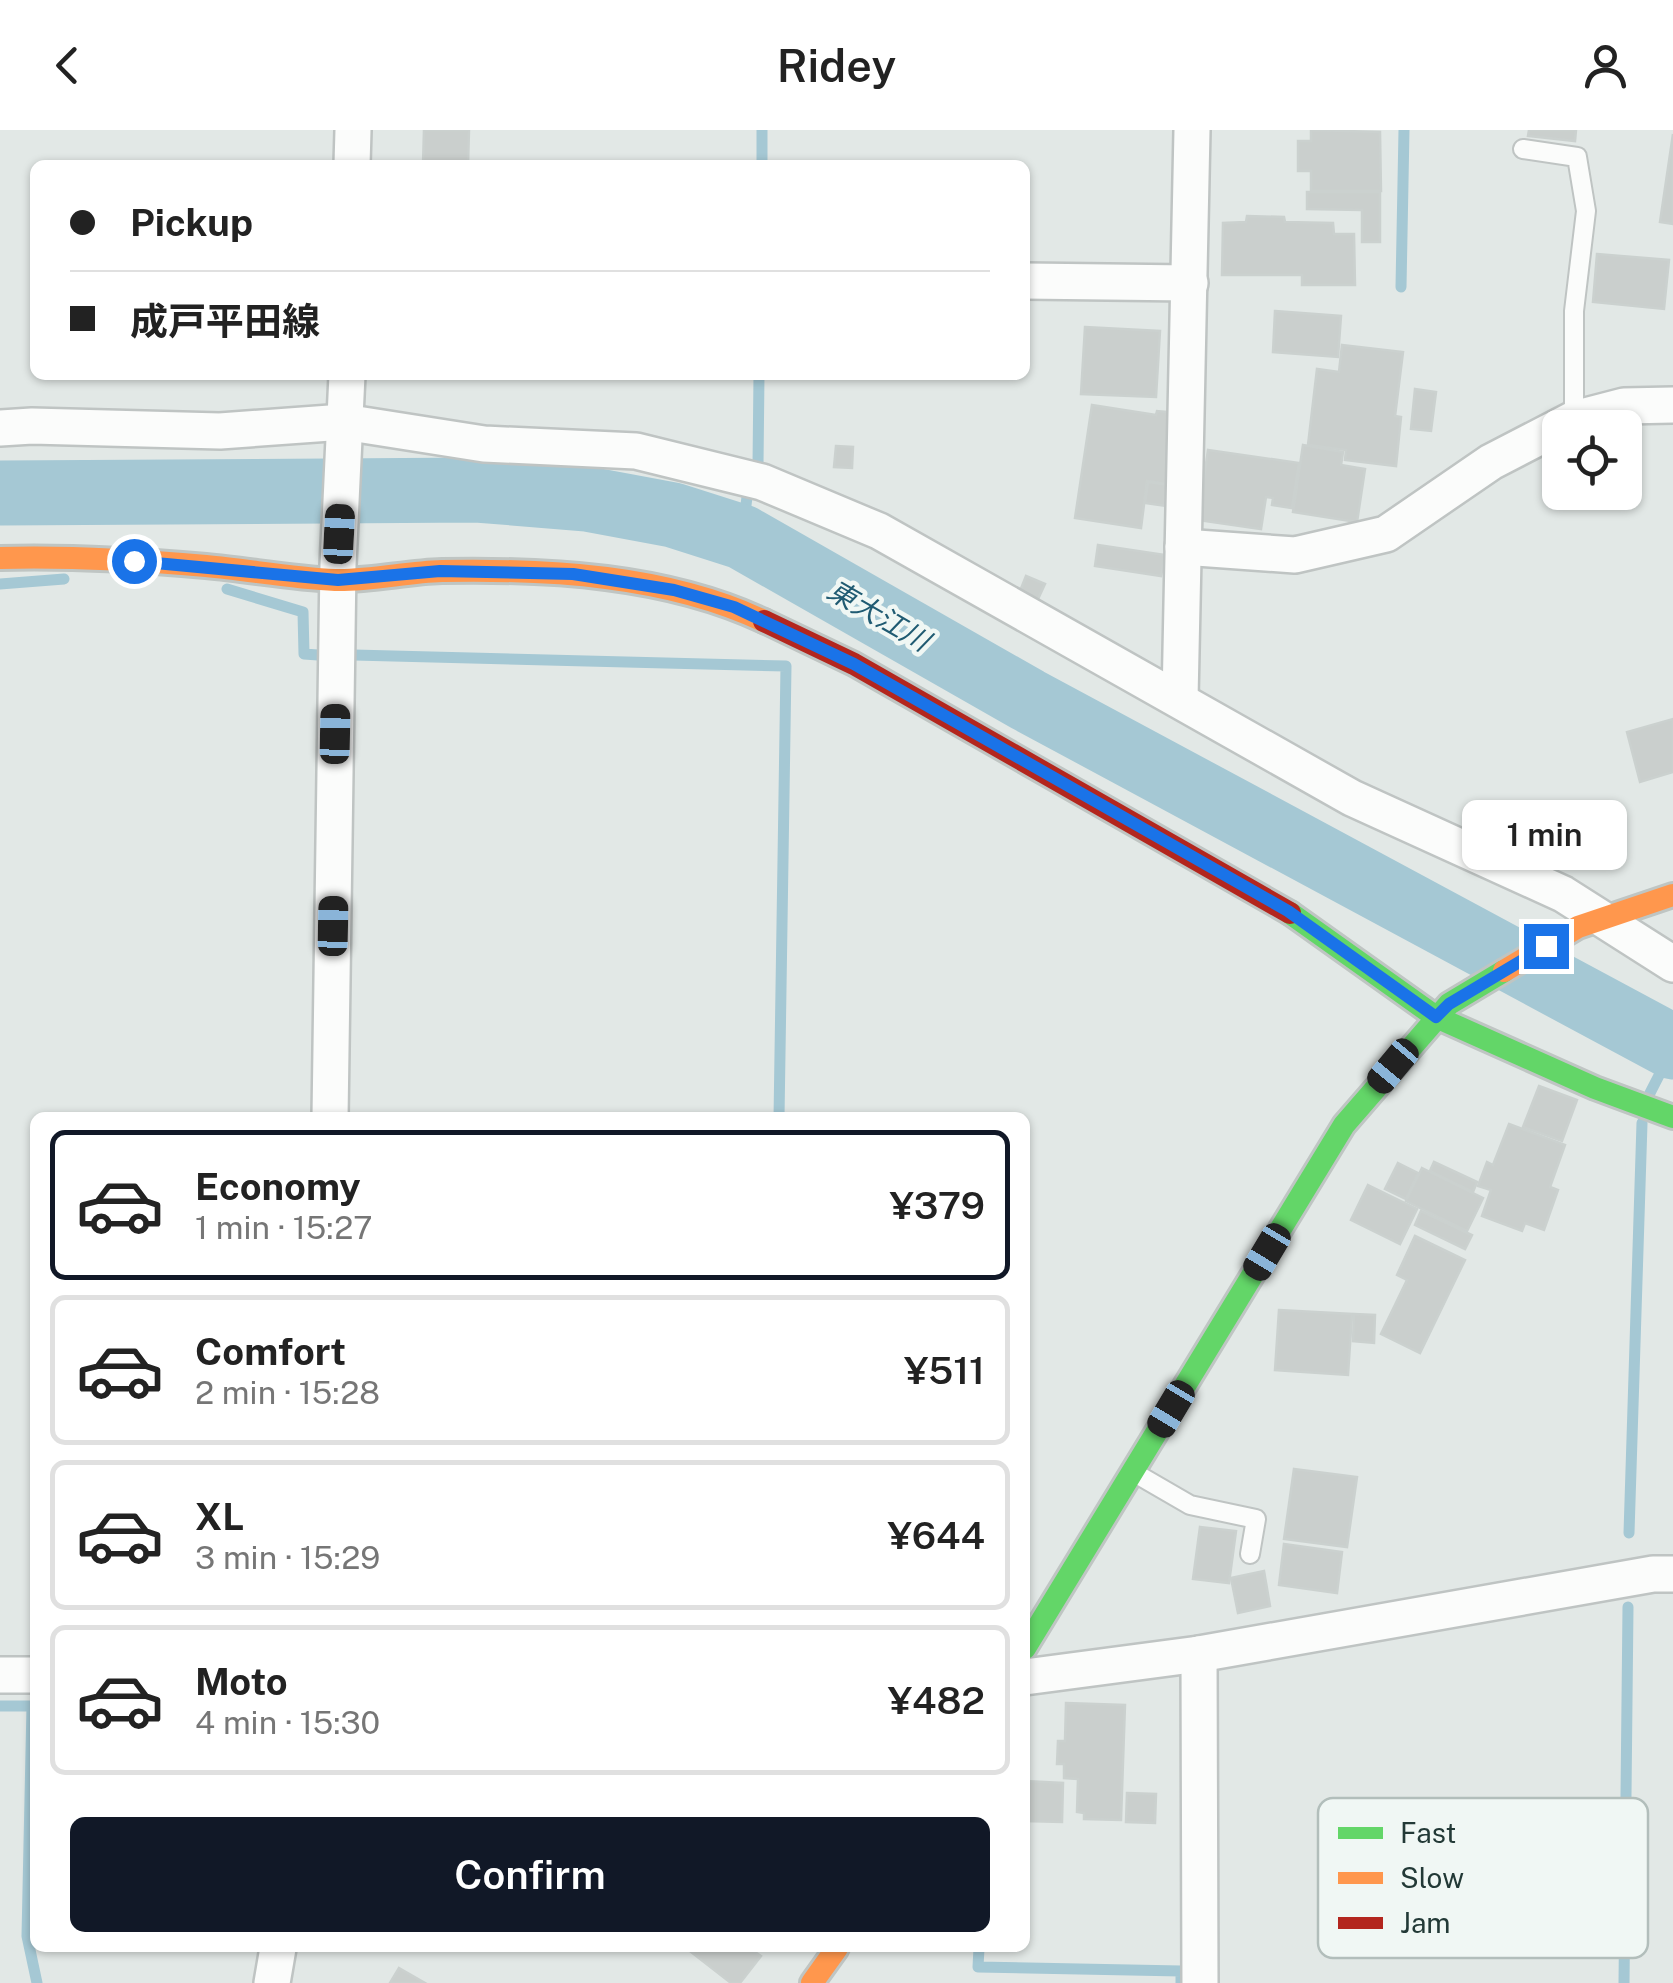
<!DOCTYPE html>
<meta charset="utf-8">
<style>
:root{--surface:#fff;--page:#f2f2f2;--text:#222;--muted:#767676;--line:#e0e0e0;--accent:#111827}
body{margin:0;font-family:"Public Sans","Noto Sans JP",sans-serif;background:var(--page);color:var(--text);height:100vh;display:flex;flex-direction:column;font-size:38px;white-space:nowrap}
*{box-sizing:border-box;margin:0}
p{font-size:32px;color:var(--muted)}
.icon{flex:none;width:55px;height:55px;fill:none;stroke:currentColor;stroke-width:2;stroke-linecap:round;stroke-linejoin:round}
.map{position:relative;flex:1;overflow:hidden}
.drawer{position:absolute;left:30px;top:982px;width:1000px;height:840px;display:flex;flex-direction:column;background:var(--surface);border-radius:15px;box-shadow:0 2px 8px #0004}
.drawer>*{flex:none}
.banner{position:absolute;left:30px;top:30px;width:1000px;height:220px;border-radius:15px;box-shadow:0 2px 8px #0004;display:grid;align-content:center;height:220px;padding:0 40px;background:var(--surface)}
.tools{position:absolute;left:1542px;top:280px;display:grid;gap:20px}
.tools a{display:grid;place-items:center;width:100px;height:100px;border-radius:15px;background:var(--surface);box-shadow:0 2px 8px #0004;font-size:50px}
.end{position:absolute;width:45px;height:45px;margin:-22px;border:12px solid #1a73e8;background:#fff;box-shadow:0 0 0 5px #fff}
.from{border-radius:50%}
.bubble{position:absolute;height:70px;border-radius:15px;background:var(--surface);box-shadow:0 2px 8px #0004;font-size:32px;font-weight:600;line-height:70px;text-align:center}
.car{position:absolute;width:30px;height:60px;margin:-30px -15px;border-radius:12px;box-shadow:0 0 8px 2px #0007;background:linear-gradient(#222 24%,#8ab4d8 0 40%,#222 0 76%,#8ab4d8 0 86%,#222 0)}
.banner b{display:flex;align-items:center;gap:35px;height:95px;font-size:38px}
.banner b+b{border-top:2px solid var(--line)}
.banner i{width:25px;height:25px;background:var(--text)}
ul{padding:18px 0 0;list-style:none}
li{display:flex;align-items:center;gap:30px;height:150px;margin:0 20px 15px;padding:0 20px;border:5px solid var(--line);border-radius:15px}
li div{flex:1}
li b{display:block;font-size:38px}
li em{font-style:normal;font-weight:600}
li.current{border-color:var(--accent)}
li>.icon{width:90px;height:90px;stroke-width:1.5}
.button{display:flex;gap:20px;margin-top:auto;padding:20px 40px}
.button a{flex:1;height:115px;border-radius:15px;background:var(--accent);color:#fff;font-size:40px;font-weight:600;line-height:115px;text-align:center}
header{display:flex;justify-content:space-between;align-items:center;height:130px;padding:0 40px;background:var(--surface);font-size:45px;font-weight:600}
.map>svg:first-child{display:block}
.lines{fill:none;stroke-linecap:round;stroke-linejoin:round}
.stream{stroke:#a5c8d4;stroke-width:11}
.river{stroke:#a5c8d4;stroke-width:65}
.building{fill:#cacfcd;stroke:#cbd1cf;stroke-width:2.5}
.lane-casing{stroke:#bfc4c3;stroke-width:22}
.street-casing{stroke:#bfc4c3;stroke-width:40}
.fast-casing{stroke:#bfc5c3;stroke-width:28}
.slow-casing{stroke:#bfc5c3;stroke-width:28}
.jam-casing{stroke:#bfc5c3;stroke-width:28}
.lane{stroke:#fbfcfb;stroke-width:18}
.street{stroke:#fbfcfb;stroke-width:35}
.fast{stroke:#63d668;stroke-width:22}
.slow{stroke:#ff974d;stroke-width:22}
.jam{stroke:#b3261e;stroke-width:22}
.route{stroke:#1a73e8;stroke-width:12}
.labels{text-anchor:middle;dominant-baseline:central;stroke-width:9;stroke-linejoin:round;paint-order:stroke}
.water-label{font-size:28px;font-style:italic;fill:#205b72;stroke:#f0f7f4}
.key{fill:#f0f7f4;stroke:#b2bebb;stroke-width:2.5}
.key-label{font-size:28px;fill:#223936}
</style>
<header><svg class="icon" aria-label="back" viewBox="0 0 24 24"><path d="M15 5l-7 7 7 7"/></svg>Ridey<svg class="icon" aria-label="person" viewBox="0 0 24 24"><circle cx="12" cy="8" r="4"/><path d="M4 21q1-7 8-7t8 7"/></svg></header>
<div class="map">
<svg width="1673" height="1853" viewBox="0 0 1673 1853">
<rect width="100%" height="100%" fill="#e2e8e6"/>
<g class="lines">
<g class="stream">
<path d="M762 35V0"/>
<path d="M1401 157 1404 0"/>
<path d="M758 334 759 245"/>
<path d="M742 407 747 367"/>
<path d="M0 454 64 449"/>
<path d="M227 459 303 482 304 524 318 525"/>
<path d="M354 525 786 536 779 988"/>
<path d="M1650 963 1673 918"/>
<path d="M1629 1403 1642 993"/>
<path d="M0 1576H32L27 1806 37 1853"/>
<path d="M979 1818 978 1837 1181 1841V1853"/>
<path d="M1624 1853 1628 1477"/>
</g>
<path class="river" d="M0 363 477 360 587 369 673 385 742 407 1028 570 1673 917"/>
</g>
<g class="building">
<path d="M424 0H469L468 35H423Z"/>
<path d="M1311 0 1380 2 1381 61H1311V41H1298V11H1311Z"/>
<path d="M1529 0H1576L1575 11 1528 6Z"/>
<path d="M1673 4V94L1660 92Z"/>
<path d="M1307 62H1380V112H1362V80L1307 79Z"/>
<path d="M1247 86 1284 87 1285 92 1333 93 1334 104H1354L1355 155H1302V145H1222L1223 93 1246 92Z"/>
<path d="M1597 124 1669 130 1664 179 1593 172Z"/>
<path d="M1275 181 1341 186 1338 227 1273 222Z"/>
<path d="M1085 197 1160 201 1156 267 1081 264Z"/>
<path d="M1342 215 1403 222 1395 286 1401 287 1396 336 1345 330 1346 320 1308 315 1317 239 1339 242Z"/>
<path d="M1415 259 1436 262 1431 301 1411 299Z"/>
<path d="M1092 275 1156 285 1157 281 1178 283 1173 355 1147 351 1141 398 1075 388Z"/>
<path d="M1303 315 1343 322 1341 335 1365 339 1357 392 1293 382Z"/>
<path d="M836 316 853 317 852 338 834 337Z"/>
<path d="M1208 320 1299 333 1292 378 1272 375 1273 368 1266 367 1261 399 1198 390Z"/>
<path d="M1148 352 1170 355 1167 376 1145 373Z"/>
<path d="M1098 415 1165 425 1161 446 1095 436Z"/>
<path d="M1026 446 1045 454 1038 469 1020 461Z"/>
<path d="M1673 589V642L1640 652 1627 602Z"/>
<path d="M1539 956 1577 970 1562 1011 1523 997Z"/>
<path d="M1509 994 1565 1015 1550 1057 1558 1060 1544 1100 1525 1093 1522 1101 1482 1086 1491 1060 1478 1056 1487 1032 1493 1035Z"/>
<path d="M1434 1032 1477 1052 1473 1062 1430 1041Z"/>
<path d="M1398 1033 1418 1043 1406 1069 1385 1059Z"/>
<path d="M1422 1038 1483 1068 1467 1101 1406 1071Z"/>
<path d="M1368 1055 1417 1079 1400 1114 1351 1090Z"/>
<path d="M1421 1081 1472 1105 1465 1119 1415 1095Z"/>
<path d="M1415 1106 1465 1130 1420 1223 1381 1204 1407 1150 1397 1145Z"/>
<path d="M1279 1180 1352 1184 1348 1245 1275 1240Z"/>
<path d="M1354 1184 1375 1185 1374 1213 1353 1211Z"/>
<path d="M1294 1339 1357 1347 1347 1417 1284 1409Z"/>
<path d="M1200 1397 1236 1401 1229 1453 1193 1449Z"/>
<path d="M1284 1414 1342 1422 1337 1463 1279 1455Z"/>
<path d="M1264 1441 1270 1476 1238 1483 1231 1448Z"/>
<path d="M1066 1573 1125 1575 1121 1690 1084 1689V1683L1077 1682 1078 1649 1064 1648V1634H1057L1058 1611H1065Z"/>
<path d="M1025 1651 1063 1653 1062 1692 1025 1691Z"/>
<path d="M1127 1663 1156 1664 1155 1693 1126 1692Z"/>
<path d="M686 1818H749L761 1826 740 1853H731Z"/>
<path d="M399 1838 425 1853H390Z"/>
</g>
<g class="lines">
<defs>
<g id="lane">
<path d="M1523 19 1577 27 1586 81 1574 181V289"/>
<path d="M1133 1342 1190 1375 1256 1389 1250 1424"/>
</g>
<g id="street">
<path d="M352 35 353 0"/>
<path d="M1025 151 1190 153"/>
<path d="M0 298 32 296 220 301 344 292 484 314 636 321 762 352 879 401 1352 668 1563 764 1673 834"/>
<path d="M1183 417 1295 425 1386 404 1491 332 1574 289 1624 276 1673 275"/>
<path d="M1180 569 1192 0"/>
<path d="M330 988 338 435 347 245"/>
<path d="M1199 1524 1200 1853"/>
<path d="M0 1545H35"/>
<path d="M1025 1547 1199 1524 1653 1444H1673"/>
<path d="M272 1853 278 1818"/>
</g>
<g id="fast">
<path d="M1290 783 1436 887 1595 958 1673 987"/>
<path d="M1025 1518 1344 995 1449 874 1504 841"/>
</g>
<g id="slow">
<path d="M0 428C69 426 137 430 206 436 249 440 292 448 335 450 371 451 406 442 442 441 549 439 666 445 764 491"/>
<path d="M1504 841 1578 797 1673 765"/>
<path d="M812 1853 837 1818"/>
</g>
<path id="jam" d="M764 491 854 534 1290 783"/>
</defs>
<use href="#lane" class="lane-casing"/>
<use href="#street" class="street-casing"/>
<use href="#fast" class="fast-casing"/>
<use href="#slow" class="slow-casing"/>
<use href="#jam" class="jam-casing"/>
<use href="#lane" class="lane"/>
<use href="#street" class="street"/>
<use href="#fast" class="fast"/>
<use href="#slow" class="slow"/>
<use href="#jam" class="jam"/>
</g>
<g class="lines">
<path class="route" d="M134 431 338 450 440 441 573 444 674 460 734 477 854 534 1288 781 1436 887 1449 874 1546 816"/>
</g>
<g class="labels">
<g class="water-label">
<text transform="translate(879 485) rotate(30)">東大江川</text>
</g>
</g>
<rect x="1318" y="1668" width="330" height="160" rx="15" class="key"/>
<rect x="1338" y="1697" width="45" height="12" fill="#63d668"/>
<rect x="1338" y="1742" width="45" height="12" fill="#ff974d"/>
<rect x="1338" y="1787" width="45" height="12" fill="#b3261e"/>
<g class="key-label">
<text x="1400" y="1713">Fast</text>
<text x="1400" y="1758">Slow</text>
<text x="1400" y="1803">Jam</text>
</g>
</svg>
<div class="tools">
<a><svg class="icon" aria-label="locate" viewBox="0 0 24 24"><circle cx="12" cy="12" r="6"/><path d="M12 2v4M12 18v4M2 12h4M18 12h4"/></svg></a>
</div>
<i class="end from" style="left:134px;top:431px"></i>
<i class="end" style="left:1546px;top:816px"></i>
<div class="bubble" style="left:1462px;top:670px;width:165px">1 min</div>
<i class="car" style="left:339px;top:404px;rotate:3deg"></i>
<i class="car" style="left:335px;top:604px;rotate:1deg"></i>
<i class="car" style="left:333px;top:796px;rotate:1deg"></i>
<i class="car" style="left:1393px;top:936px;rotate:220deg"></i>
<i class="car" style="left:1267px;top:1122px;rotate:211deg"></i>
<i class="car" style="left:1171px;top:1279px;rotate:211deg"></i>
<div class="banner">
<b><i class="from"></i>Pickup</b>
<b><i></i>成戸平田線</b>
</div>
<section class="drawer">
<ul>
<li class="current"><svg class="icon" aria-label="car" viewBox="0 0 24 24"><path d="M5 17H2v-5l4-1 3-4h7l3 4 3 1v5h-3M9 17h6M6 11h13"/><circle cx="7" cy="17" r="2"/><circle cx="17" cy="17" r="2"/></svg><div><b>Economy</b><p>1 min · 15:27</p></div><em>¥379</em></li>
<li><svg class="icon" aria-label="car" viewBox="0 0 24 24"><path d="M5 17H2v-5l4-1 3-4h7l3 4 3 1v5h-3M9 17h6M6 11h13"/><circle cx="7" cy="17" r="2"/><circle cx="17" cy="17" r="2"/></svg><div><b>Comfort</b><p>2 min · 15:28</p></div><em>¥511</em></li>
<li><svg class="icon" aria-label="car" viewBox="0 0 24 24"><path d="M5 17H2v-5l4-1 3-4h7l3 4 3 1v5h-3M9 17h6M6 11h13"/><circle cx="7" cy="17" r="2"/><circle cx="17" cy="17" r="2"/></svg><div><b>XL</b><p>3 min · 15:29</p></div><em>¥644</em></li>
<li><svg class="icon" aria-label="car" viewBox="0 0 24 24"><path d="M5 17H2v-5l4-1 3-4h7l3 4 3 1v5h-3M9 17h6M6 11h13"/><circle cx="7" cy="17" r="2"/><circle cx="17" cy="17" r="2"/></svg><div><b>Moto</b><p>4 min · 15:30</p></div><em>¥482</em></li>
</ul>
<div class="button"><a>Confirm</a></div>
</section>
</div>
